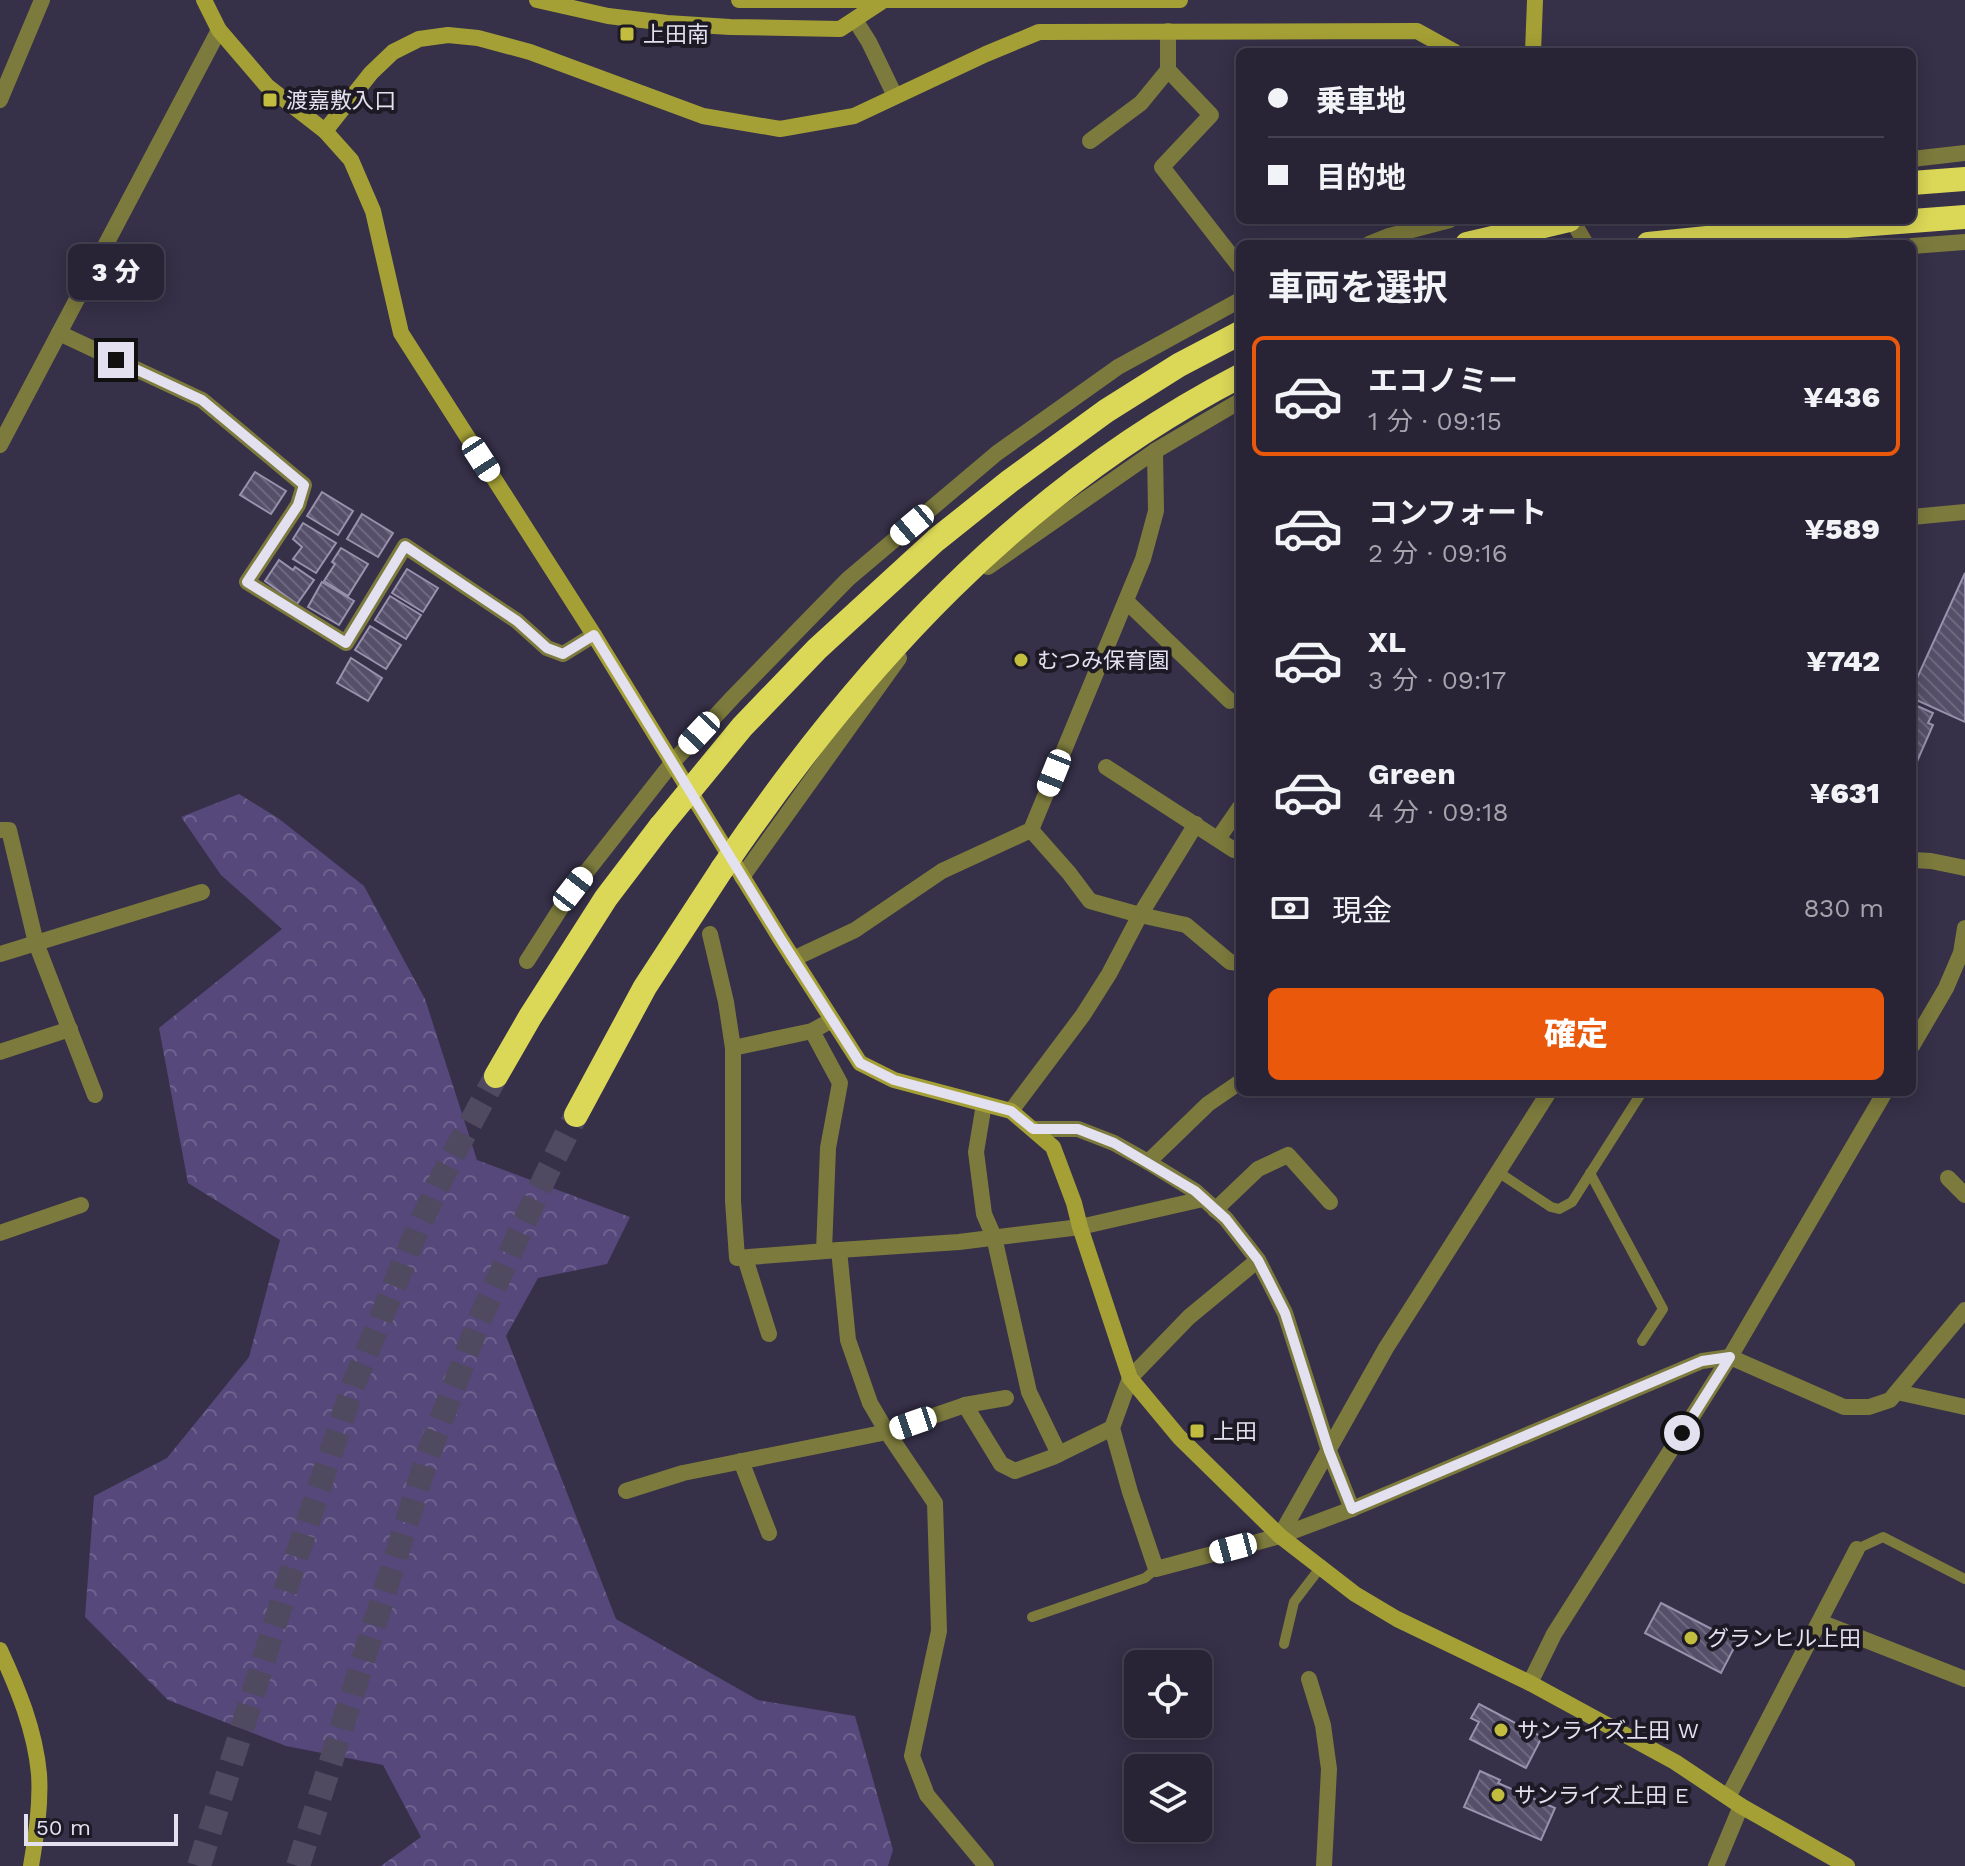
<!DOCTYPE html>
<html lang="ja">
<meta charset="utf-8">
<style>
:root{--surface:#282436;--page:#343042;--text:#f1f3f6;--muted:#a5a4ad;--line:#444151;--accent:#ea580c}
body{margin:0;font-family:"Work Sans","Noto Sans JP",sans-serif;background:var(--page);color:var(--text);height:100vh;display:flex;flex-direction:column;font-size:30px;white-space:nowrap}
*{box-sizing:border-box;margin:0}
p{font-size:26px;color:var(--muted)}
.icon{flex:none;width:44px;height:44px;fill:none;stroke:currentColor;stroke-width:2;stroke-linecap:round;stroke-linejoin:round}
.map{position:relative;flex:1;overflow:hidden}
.drawer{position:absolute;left:1236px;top:240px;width:680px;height:856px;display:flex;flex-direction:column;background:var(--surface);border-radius:12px;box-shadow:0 4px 20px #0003,0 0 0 2px var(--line)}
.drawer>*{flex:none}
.hud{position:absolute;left:1236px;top:48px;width:680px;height:176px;border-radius:12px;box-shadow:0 4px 20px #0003,0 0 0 2px var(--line);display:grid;align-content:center;height:176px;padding:0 32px;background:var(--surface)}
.tools{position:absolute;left:1124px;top:1650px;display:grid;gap:16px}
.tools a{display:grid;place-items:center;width:88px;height:88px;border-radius:12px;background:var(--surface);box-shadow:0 4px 20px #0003,0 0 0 2px var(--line);font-size:40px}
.scale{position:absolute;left:24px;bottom:20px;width:154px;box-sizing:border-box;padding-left:8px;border:4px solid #e3e0ef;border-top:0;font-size:22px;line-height:28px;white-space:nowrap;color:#e3e0ef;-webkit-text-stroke:6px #1d1a25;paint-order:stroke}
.end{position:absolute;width:36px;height:36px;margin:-18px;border:10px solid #e3e0ef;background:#111;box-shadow:0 0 0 4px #111}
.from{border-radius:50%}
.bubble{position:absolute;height:56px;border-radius:12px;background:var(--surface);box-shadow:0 4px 20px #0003,0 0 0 2px var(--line);font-size:26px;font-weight:800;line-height:56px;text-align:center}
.car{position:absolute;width:24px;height:48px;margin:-24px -12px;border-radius:10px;box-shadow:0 0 6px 2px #0007;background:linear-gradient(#fff 24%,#345 0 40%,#fff 0 76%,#345 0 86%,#fff 0)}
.hud b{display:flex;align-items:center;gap:28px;height:76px;font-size:30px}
.hud b+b{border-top:2px solid var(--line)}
.hud i{width:20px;height:20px;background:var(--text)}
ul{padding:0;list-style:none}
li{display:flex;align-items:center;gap:24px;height:120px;margin:0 16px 12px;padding:0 16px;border:4px solid transparent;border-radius:12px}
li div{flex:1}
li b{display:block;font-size:30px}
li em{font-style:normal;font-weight:800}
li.active{border-color:var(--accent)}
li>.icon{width:72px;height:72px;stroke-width:1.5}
h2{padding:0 32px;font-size:36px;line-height:96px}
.pay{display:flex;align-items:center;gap:20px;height:88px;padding:0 32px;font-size:30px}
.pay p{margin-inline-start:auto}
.action{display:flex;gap:16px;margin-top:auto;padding:16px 32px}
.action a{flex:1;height:92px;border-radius:12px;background:var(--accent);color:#fff;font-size:32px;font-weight:800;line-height:92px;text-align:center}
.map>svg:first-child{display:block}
.forest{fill:url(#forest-crowns)}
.building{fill:url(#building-back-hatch);stroke:#9892af;stroke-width:2}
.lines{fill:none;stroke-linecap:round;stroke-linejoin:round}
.highway-tunnel{stroke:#504a61;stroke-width:24;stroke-dasharray:24 12;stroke-linecap:butt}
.lane{stroke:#7c7a3c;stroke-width:10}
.street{stroke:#7c7a3c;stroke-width:16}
.secondary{stroke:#a4a035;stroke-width:16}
.highway{stroke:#dcd857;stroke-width:24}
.highway-bridge{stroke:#dcd857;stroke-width:24}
.route{stroke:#e3e0ef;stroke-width:10}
.poi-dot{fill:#c2bd3f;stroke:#1d1a25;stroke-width:3}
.labels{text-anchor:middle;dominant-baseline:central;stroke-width:8;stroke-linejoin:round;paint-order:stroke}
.poi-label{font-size:22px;fill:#e3e0ef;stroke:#1d1a25;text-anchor:start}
</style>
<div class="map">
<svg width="1965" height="1866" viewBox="0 0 1965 1866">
<defs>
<pattern id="forest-crowns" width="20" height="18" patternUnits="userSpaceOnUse" patternTransform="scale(2)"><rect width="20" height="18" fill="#56487b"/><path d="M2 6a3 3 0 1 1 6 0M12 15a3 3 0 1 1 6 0" fill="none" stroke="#6e628e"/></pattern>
<pattern id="building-back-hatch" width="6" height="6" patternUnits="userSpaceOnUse" patternTransform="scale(2)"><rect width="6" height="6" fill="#554f69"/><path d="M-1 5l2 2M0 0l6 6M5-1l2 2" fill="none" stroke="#6d687f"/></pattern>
</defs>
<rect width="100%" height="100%" fill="#363048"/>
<path class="forest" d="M239 794 278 818 364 886 425 999 477 1160 630 1217 607 1264 538 1278 506 1336 616 1619 758 1700 855 1716 893 1850 888 1866H381L421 1837 383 1765 286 1746 168 1700 85 1617 94 1496 167 1458 249 1357 280 1240 188 1183 159 1028 282 929 221 875 181 817Z"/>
<g class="building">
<path d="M255 472 286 491 271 514 240 495Z"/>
<path d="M322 492 353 511 338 535 307 516Z"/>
<path d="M362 514 393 533 378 557 347 539Z"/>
<path d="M303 523 336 543 316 573 293 559 302 547 293 539Z"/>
<path d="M341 548 368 564 348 596 324 581 335 564 332 562Z"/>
<path d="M279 560 293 570 295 567 314 580 297 604 265 581Z"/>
<path d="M407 569 438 588 423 612 392 593Z"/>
<path d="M1965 573V722L1912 698V689Z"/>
<path d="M322 582 354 601 339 625 308 607Z"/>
<path d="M390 596 421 615 406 639 375 620Z"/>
<path d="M370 626 401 645 386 669 355 650Z"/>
<path d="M351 658 382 678 368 701 337 683Z"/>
<path d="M1915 705 1933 713 1928 723 1933 725 1915 766 1912 764V711Z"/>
<path d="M1661 1603 1737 1642 1721 1673 1645 1633Z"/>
<path d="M1479 1704 1542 1737 1526 1768 1470 1739 1479 1722 1471 1718Z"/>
<path d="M1480 1771 1500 1780 1498 1783 1555 1808 1541 1840 1464 1807Z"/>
</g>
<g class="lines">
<g class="highway-tunnel">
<path d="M199 1866 290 1576 353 1386 418 1228 451 1159 496 1076"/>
<path d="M298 1866 428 1455 479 1321 546 1175 576 1115"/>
</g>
<g class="lane">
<path d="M1498 1172 1551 1207 1559 1209 1572 1202 1642 1092"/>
<path d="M1590 1173 1663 1309 1642 1341"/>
<path d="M1857 1549 1883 1537 1965 1579"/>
<path d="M1032 1617 1145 1578 1156 1569"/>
<path d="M1284 1644 1294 1602 1320 1568"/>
</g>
<g class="street">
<path d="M855 20 869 42 895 96"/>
<path d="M1168 31V70L1211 115 1162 167 1240 267"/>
<path d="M0 100 42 0"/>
<path d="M1090 141 1141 103 1168 70"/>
<path d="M1912 159 1965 153"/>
<path d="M1572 220 1586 244"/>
<path d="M1369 244 1389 236 1450 220"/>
<path d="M1912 246 1965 242"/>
<path d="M59 333 202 400 304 485 298 505 247 582 346 643 405 546 517 621 547 648 563 654 594 635"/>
<path d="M0 445 219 30"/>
<path d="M1912 517 1965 512"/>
<path d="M988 567 1155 451 1240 401"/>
<path d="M1126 601 1230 701"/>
<path d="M1106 767 1234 850"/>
<path d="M0 830H9L36 943 95 1095"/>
<path d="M1031 830 1069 873 1090 901 1140 915 1186 925 1230 962 1240 963"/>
<path d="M1218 839 1240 807"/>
<path d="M1912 860 1931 861 1965 868"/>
<path d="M742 877 899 658"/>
<path d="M710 934 726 1002 733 1048V1201L737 1258 839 1250"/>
<path d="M0 954 202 892"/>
<path d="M793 959 855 930 942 871 1031 830 1143 559 1156 511 1155 451"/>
<path d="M527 961 573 889 672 763 734 696 848 579 997 453 1118 367 1240 300"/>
<path d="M812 1031 840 1083 828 1148 824 1251"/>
<path d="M1912 1046 1946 988 1961 953 1965 928"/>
<path d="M733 1048 812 1031 832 1020"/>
<path d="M0 1052 70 1029"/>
<path d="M984 1104 976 1152 984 1214 994 1237 1029 1392 1059 1454"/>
<path d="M1011 1111 1083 1015 1109 974 1140 915 1196 824"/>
<path d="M1033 1129H1078L1114 1143 1148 1162 1195 1191 1226 1219 1258 1260 1285 1313 1329 1451 1352 1509"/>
<path d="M1148 1162 1208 1104 1240 1082"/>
<path d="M1948 1178 1965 1195"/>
<path d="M1215 1210 1258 1169 1288 1155 1330 1202"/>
<path d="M0 1233 81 1205"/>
<path d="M745 1258 769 1334"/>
<path d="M1258 1260 1189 1317 1130 1378 1112 1428 1130 1492 1156 1569 1280 1536 1352 1509 1702 1361 1730 1357 1844 1407H1869L1890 1400 1965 1310"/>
<path d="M1897 1392 1965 1407"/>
<path d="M965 1405 1001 1464 1015 1471 1053 1457 1112 1428"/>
<path d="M741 1461 769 1533"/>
<path d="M626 1491 683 1473 887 1432 965 1405 1006 1398"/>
<path d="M1280 1536 1386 1348 1549 1092"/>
<path d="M1820 1622 1965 1679"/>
<path d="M1309 1679 1323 1725 1329 1769 1324 1866"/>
<path d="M1530 1683 1554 1634 1730 1357 1885 1092"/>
<path d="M1728 1797 1857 1549"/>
<path d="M986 1866 927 1795 912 1756 939 1631 935 1503 887 1432 870 1403 848 1340 839 1250 959 1242 1080 1227 1203 1199"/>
<path d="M1716 1866 1741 1806"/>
</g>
<g class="secondary">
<path d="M204 0 219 30 267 86 325 131 351 160 373 211 401 333 594 635 780 938 860 1063 894 1080 1011 1111 1053 1147 1074 1203 1080 1227 1130 1378 1179 1437 1280 1536 1355 1594 1397 1619 1530 1683 1675 1762 1741 1806 1847 1866"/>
<path d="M537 0 608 16 667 23 730 27 840 29 884 0"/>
<path d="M739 0H826"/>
<path d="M828 0H1180"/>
<path d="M1533 52 1535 0"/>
<path d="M325 131 371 73 393 52 419 39 448 35 478 38 530 52 703 116 780 129 854 116 986 54 1039 32 1417 31 1455 52"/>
<path d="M0 1650C18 1689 35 1730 39 1774 41 1804 36 1836 31 1866"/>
</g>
<g class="highway">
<path d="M1912 183 1965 179"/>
<path d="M1467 244 1569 220"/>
<path d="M1648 244 1756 233 1965 217"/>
<path d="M496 1076 530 1017 606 898 660 827"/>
<path d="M576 1115 645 987 722 869"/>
</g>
<g class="highway-bridge">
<path d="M660 827 742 727 817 649 936 540 1010 481 1106 411 1179 365 1240 333"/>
<path d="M722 869C859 667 1020 490 1240 376"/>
</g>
</g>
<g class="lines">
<path class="route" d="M116 360 202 400 304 485 298 505 247 582 346 643 405 546 517 621 547 648 563 654 594 635 780 938 860 1063 894 1080 1011 1111 1033 1129H1078L1114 1143 1195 1191 1226 1219 1258 1260 1285 1313 1329 1451 1352 1509 1702 1361 1730 1357 1682 1433"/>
</g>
<g class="poi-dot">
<rect x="619" y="26" width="16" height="16" rx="4"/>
<rect x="262" y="92" width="16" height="16" rx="4"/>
<circle cx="1021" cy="660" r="8"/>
<rect x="1189" y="1423" width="16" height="16" rx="4"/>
<circle cx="1691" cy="1638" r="8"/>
<circle cx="1501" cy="1730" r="8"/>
<circle cx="1498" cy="1795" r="8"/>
</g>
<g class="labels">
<g class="poi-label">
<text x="643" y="34">上田南</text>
<text x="286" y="100">渡嘉敷入口</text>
<text x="1037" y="660">むつみ保育園</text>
<text x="1213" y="1431">上田</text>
<text x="1707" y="1638">グランヒル上田</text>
<text x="1517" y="1730">サンライズ上田 W</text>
<text x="1514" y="1795">サンライズ上田 E</text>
</g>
</g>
</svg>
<div class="tools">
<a><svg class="icon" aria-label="locate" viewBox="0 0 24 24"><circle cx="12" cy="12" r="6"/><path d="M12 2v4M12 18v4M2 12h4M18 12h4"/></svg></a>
<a><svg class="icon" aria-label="layers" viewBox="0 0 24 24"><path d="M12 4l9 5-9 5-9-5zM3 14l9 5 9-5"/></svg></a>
</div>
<div class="scale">50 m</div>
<i class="end from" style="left:1682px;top:1433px"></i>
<i class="end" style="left:116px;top:360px"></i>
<div class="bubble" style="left:68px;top:244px;width:96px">3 分</div>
<i class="car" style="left:481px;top:459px;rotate:147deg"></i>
<i class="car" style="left:912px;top:525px;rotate:230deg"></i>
<i class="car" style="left:699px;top:733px;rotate:223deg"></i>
<i class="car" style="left:1054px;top:773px;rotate:202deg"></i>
<i class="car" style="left:573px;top:889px;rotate:38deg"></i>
<i class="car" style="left:913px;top:1423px;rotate:251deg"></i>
<i class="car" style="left:1233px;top:1548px;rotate:255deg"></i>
<div class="hud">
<b><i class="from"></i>乗車地</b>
<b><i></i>目的地</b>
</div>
<section class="drawer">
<h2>車両を選択</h2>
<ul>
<li class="active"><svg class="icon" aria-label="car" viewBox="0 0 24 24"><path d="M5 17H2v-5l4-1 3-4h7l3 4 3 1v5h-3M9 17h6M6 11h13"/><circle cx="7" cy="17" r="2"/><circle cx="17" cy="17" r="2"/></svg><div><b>エコノミー</b><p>1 分 · 09:15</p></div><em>¥436</em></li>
<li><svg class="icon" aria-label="car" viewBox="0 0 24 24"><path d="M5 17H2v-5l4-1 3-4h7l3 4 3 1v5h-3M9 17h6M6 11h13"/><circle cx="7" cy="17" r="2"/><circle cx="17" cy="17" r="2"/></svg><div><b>コンフォート</b><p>2 分 · 09:16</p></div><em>¥589</em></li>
<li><svg class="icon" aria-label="car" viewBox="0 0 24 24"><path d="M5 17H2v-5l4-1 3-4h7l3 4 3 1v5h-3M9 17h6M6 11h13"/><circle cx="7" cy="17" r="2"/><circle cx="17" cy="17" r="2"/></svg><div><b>XL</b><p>3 分 · 09:17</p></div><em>¥742</em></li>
<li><svg class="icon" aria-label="car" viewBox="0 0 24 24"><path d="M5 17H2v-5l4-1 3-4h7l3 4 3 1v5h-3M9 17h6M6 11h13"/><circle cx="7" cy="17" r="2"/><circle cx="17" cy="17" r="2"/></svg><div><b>Green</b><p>4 分 · 09:18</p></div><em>¥631</em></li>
</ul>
<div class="pay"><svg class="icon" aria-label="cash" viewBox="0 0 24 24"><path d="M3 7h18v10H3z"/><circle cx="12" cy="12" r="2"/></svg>現金<p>830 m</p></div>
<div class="action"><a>確定</a></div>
</section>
</div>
